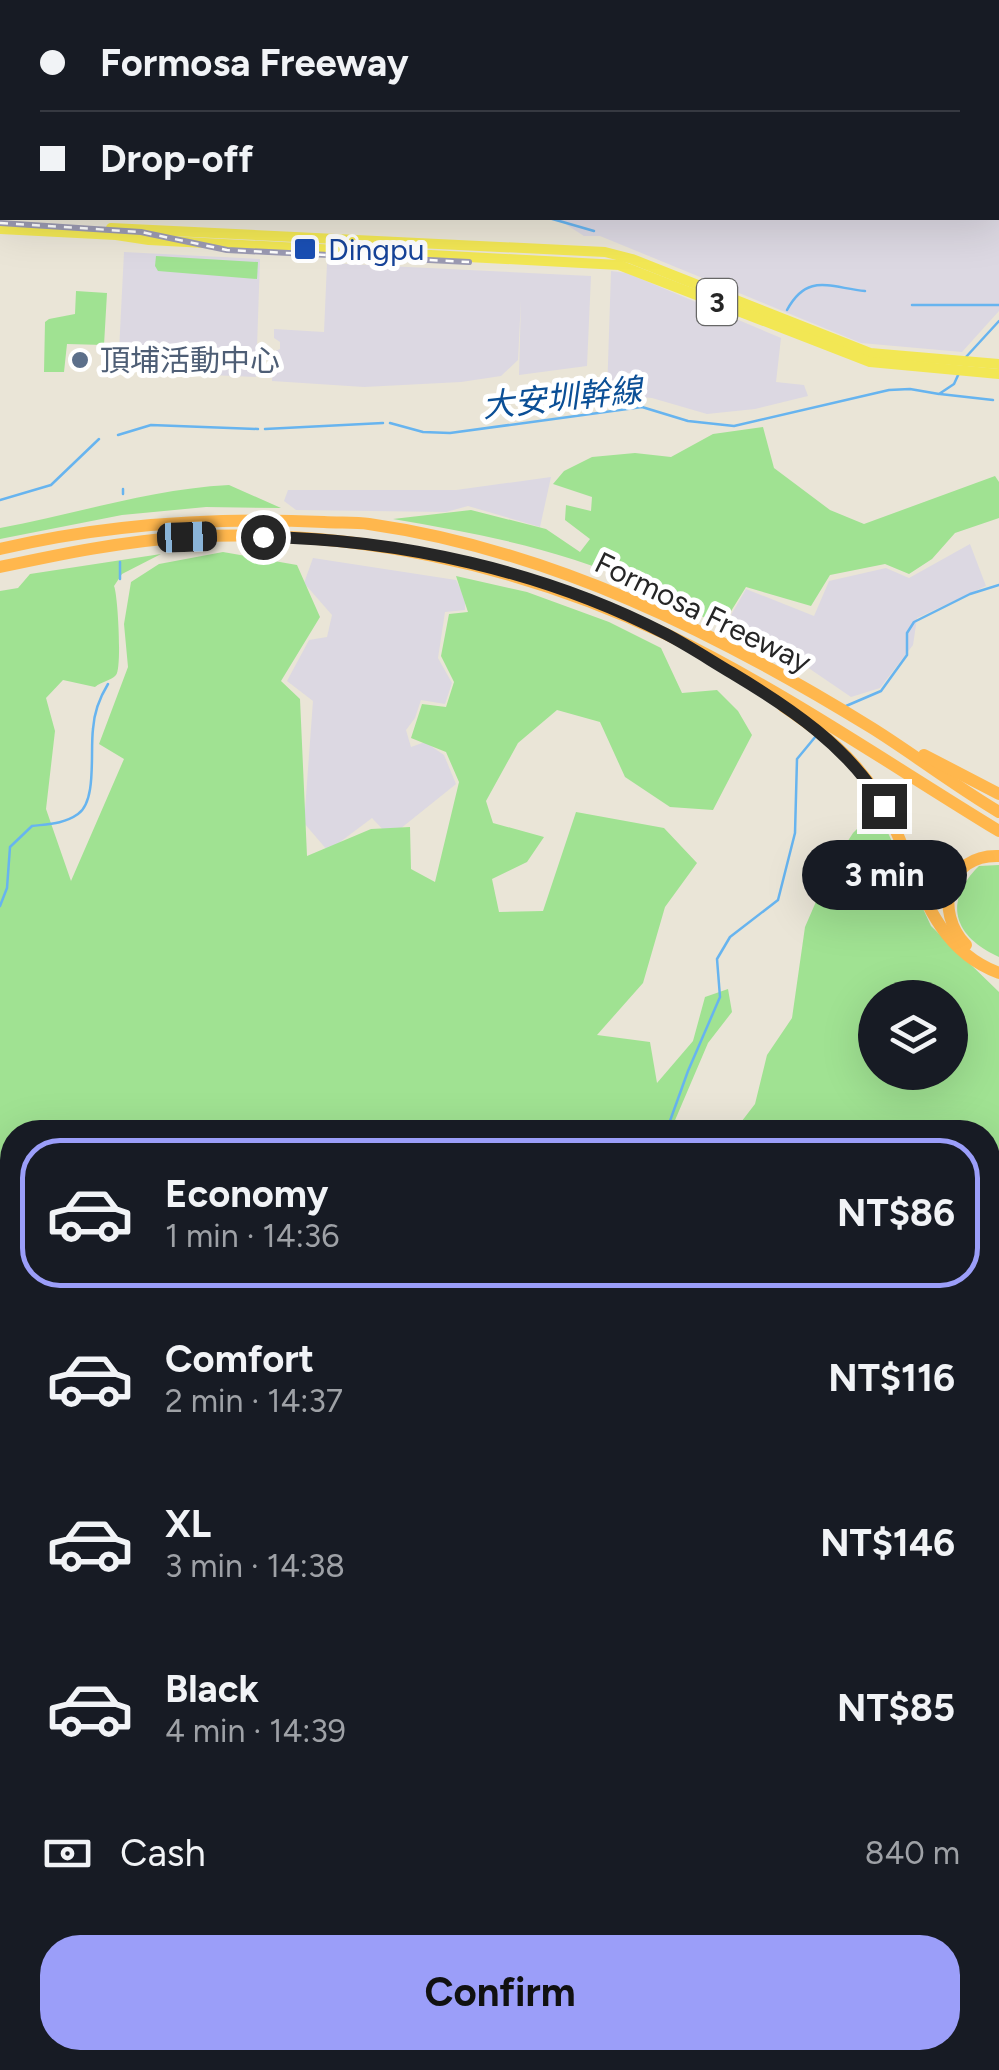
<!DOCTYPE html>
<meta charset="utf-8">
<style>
:root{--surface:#171b24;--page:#242831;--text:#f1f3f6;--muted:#9ea1a6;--line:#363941;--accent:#9b9ef9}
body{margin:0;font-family:Figtree,"Noto Sans TC",sans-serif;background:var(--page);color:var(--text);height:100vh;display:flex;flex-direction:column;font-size:38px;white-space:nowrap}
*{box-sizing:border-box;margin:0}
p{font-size:32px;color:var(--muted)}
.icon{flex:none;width:55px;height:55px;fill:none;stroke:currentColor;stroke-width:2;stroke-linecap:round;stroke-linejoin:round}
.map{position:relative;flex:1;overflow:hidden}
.details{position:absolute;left:0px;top:1120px;width:1000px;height:950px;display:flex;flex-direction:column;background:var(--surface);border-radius:40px 40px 0 0;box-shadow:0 10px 40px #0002}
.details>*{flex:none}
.banner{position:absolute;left:0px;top:0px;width:1000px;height:220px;box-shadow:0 10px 40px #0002;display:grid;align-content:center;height:220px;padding:0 40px;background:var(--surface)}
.tools{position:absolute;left:858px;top:980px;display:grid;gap:20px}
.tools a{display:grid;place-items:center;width:110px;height:110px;border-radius:50%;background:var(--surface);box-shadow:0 10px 40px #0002;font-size:50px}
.end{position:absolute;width:45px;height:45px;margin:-22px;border:12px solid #262626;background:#fff;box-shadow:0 0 0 5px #fff}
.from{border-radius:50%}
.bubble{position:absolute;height:70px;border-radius:35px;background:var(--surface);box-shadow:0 10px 40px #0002;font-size:32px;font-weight:700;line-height:70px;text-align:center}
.car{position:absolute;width:30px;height:60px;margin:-30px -15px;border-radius:12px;box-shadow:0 0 8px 2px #0007;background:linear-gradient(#222 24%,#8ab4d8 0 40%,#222 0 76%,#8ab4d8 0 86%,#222 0)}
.banner b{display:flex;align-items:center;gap:35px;height:95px;font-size:38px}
.banner b+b{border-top:2px solid var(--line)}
.banner i{width:25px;height:25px;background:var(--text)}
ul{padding:18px 0 0;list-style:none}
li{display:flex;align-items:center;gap:30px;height:150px;margin:0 20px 15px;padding:0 20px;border:5px solid transparent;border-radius:40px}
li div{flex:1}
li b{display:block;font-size:38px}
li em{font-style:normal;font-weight:700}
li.active{border-color:var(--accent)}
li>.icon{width:90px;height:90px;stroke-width:1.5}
.pay{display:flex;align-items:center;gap:25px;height:110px;padding:0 40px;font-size:38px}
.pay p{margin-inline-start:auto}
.primary-button{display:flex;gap:20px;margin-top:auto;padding:20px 40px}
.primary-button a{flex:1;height:115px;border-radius:40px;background:var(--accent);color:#111;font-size:40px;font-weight:700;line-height:115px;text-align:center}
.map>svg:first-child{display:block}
.industrial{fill:#dcd8e2}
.green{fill:#a0e292;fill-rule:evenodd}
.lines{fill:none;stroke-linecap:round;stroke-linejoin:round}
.stream{stroke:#67b4ef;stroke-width:2.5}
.primary{stroke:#f2e754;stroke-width:10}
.highway{stroke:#ffb74d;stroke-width:12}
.rail-casing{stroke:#9b9ab2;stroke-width:6}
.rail{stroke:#fff;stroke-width:2.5;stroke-dasharray:8;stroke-linecap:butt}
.route{stroke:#262626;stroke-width:12}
.transit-dot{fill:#1a4fb4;stroke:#fff;stroke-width:4}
.service-dot{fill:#5c6f8a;stroke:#fff;stroke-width:4}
.labels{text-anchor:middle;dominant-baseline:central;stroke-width:10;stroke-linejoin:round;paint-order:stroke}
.shield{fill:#fff;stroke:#676767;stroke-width:2.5}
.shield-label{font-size:28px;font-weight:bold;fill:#262626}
.transit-label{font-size:30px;fill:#164399;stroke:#fff;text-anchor:start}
.service-label{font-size:30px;fill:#4e5e75;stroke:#fff;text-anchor:start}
.street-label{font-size:30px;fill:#262626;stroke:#fff}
.water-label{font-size:32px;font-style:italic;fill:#0b4f96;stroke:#fff}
</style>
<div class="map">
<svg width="999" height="2070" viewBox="0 0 999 2070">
<rect width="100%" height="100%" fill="#eae5d7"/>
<g class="industrial">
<path d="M0 0H999V311L962 352 861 343 600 236H584L556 218H998V2H2V127Z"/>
<path d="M124 252 260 259 256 377 118 371Z"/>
<path d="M327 263 591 276 587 366 519 375 521 300 518 360 501 376 461 382 364 387 272 381 273 352 280 349V342L274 338V329L324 332Z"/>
<path d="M611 271 627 273 781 338 776 382 804 385 808 396 755 409 707 414 652 398 607 394Z"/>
<path d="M551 477 540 527 468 506 446 512 296 510 284 501 288 490H456Z"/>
<path d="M970 544 986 586 917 618 913 645 880 688 851 697 731 615 746 589 814 616 829 581 886 568 909 578Z"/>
<path d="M313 558 456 580 465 598V610L445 612 438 658 452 683 445 704 421 700 415 718 406 730 411 747 425 742 444 755 456 784 390 837 372 818 328 851 304 823 313 701 287 681 309 640 327 637 332 615 304 583Z"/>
</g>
<g class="green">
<path d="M156 256 258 262 257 279 158 271 155 266Z"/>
<path d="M76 291 107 293 104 345 67 344 64 372H44L45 322 49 319 75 314Z"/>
<path d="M763 427 774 468 830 510 864 524 995 476 999 482V518L955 533 932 559 909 574 885 564 830 575 811 606 746 587 728 616 762 639 748 640C711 622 675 601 638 584 561 549 475 533 393 519L471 510 546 529 580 552 590 539 565 520 566 505 591 511 592 497 553 484 564 471 592 457 635 453 671 457 713 434Z"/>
<path d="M229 485 281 508 206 507 122 515 0 539V528C77 514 150 489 229 485Z"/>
<path d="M223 552 297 565 320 617 281 681 300 699 307 856 371 829 410 827 411 869 435 882 459 782 446 752 411 738 422 704 446 707 454 682 441 656 449 614 468 612 456 576 527 592 609 622 661 648 682 693 717 690 738 711 752 735 713 810 670 807 625 777 600 722 557 710 518 743 486 801 493 823 544 837 527 862 492 879 499 912 543 911 576 812 664 828 697 863 665 907 643 983 597 1035 650 1042 657 1083 693 1041 705 997 728 989 732 1012 708 1043 670 1132H12V2041L0 2035V591L18 588 30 574 161 554 122 574 114 586C118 595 122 669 116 675 111 681 102 681 95 687L63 680 46 698 55 731 46 809 71 881 124 759 99 744 128 667 124 624 131 582 159 564Z"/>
<path d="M877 809 931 926 999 992V1361L988 1368V1132H710L712 1128 735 1130 755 1104 767 1055 792 1018 805 927 831 867 853 833ZM875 998H950V1072H875Z"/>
<path d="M999 865V957C954 937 942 902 979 866Z"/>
<path d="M999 1853V1953L988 1972V1861Z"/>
<path d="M988 2023 999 2044V2070H798L808 2058H850L852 2063 855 2058H988Z"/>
<path d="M29 2058H124L129 2070H38Z"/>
<path d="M254 2058H799L789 2070H240Z"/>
</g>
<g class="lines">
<g class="stream">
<path d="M549 218 594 231"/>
<path d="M912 305H999"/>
<path d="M787 310C807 273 828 287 865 291"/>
<path d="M966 357 999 321"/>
<path d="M940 394 993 400"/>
<path d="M390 423 423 432 450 433 642 407 688 421 734 426 889 390 910 389 939 394 954 384 959 373"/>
<path d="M265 429 383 423"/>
<path d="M118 435 151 425 258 429"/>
<path d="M123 489V494"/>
<path d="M0 500 51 485 99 439"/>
<path d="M120 579V562"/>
<path d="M846 706 881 691 907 655V633L914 622 970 594 999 585"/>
<path d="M0 906 7 888 10 847 32 826C48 824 64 824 78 814 97 801 90 752 93 729 94 714 100 697 108 684"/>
<path d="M666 1132 688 1071 720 997 717 959 730 937 778 900 795 833 797 759 816 736"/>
<path d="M988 1609 999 1607"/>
<path d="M988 1704 999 1720"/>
<path d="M988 1869 999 1861"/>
</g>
<g class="primary">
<path d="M111 228 605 252 632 259 870 353 999 364"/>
<path d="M0 229 116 235 149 240 619 265 870 362 999 374"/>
</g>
<g class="highway">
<path d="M0 549C106 524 215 517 324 522 339 523 355 522 369 524 551 550 718 633 872 728 915 755 955 786 999 812"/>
<path d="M0 567C61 554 124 541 187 537 351 528 518 564 666 634 782 690 889 764 999 831"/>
<path d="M783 706C820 731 853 756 877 795 917 857 921 944 999 973"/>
<path d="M924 755 999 794"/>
<path d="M966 945C934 912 946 854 999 856"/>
</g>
<defs>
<path id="rail" d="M0 223 141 232 227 250 469 262"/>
</defs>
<use href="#rail" class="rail-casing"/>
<use href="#rail" class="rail"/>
</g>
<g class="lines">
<path class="route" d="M263 537C400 539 544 571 666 634 689 646 710 660 732 673 792 709 847 746 884 806"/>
</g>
<rect class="transit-dot" x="293" y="237" width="24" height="24" rx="5"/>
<circle class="service-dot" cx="80" cy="360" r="10"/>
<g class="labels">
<rect class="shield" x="697" y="279" width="40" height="46" rx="8"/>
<g class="shield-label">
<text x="717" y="302">3</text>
</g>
<g class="transit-label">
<text x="328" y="249">Dingpu</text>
</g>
<g class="service-label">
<text x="100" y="360">頂埔活動中心</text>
</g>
<g class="street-label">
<text transform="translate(703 612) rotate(26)">Formosa Freeway</text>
</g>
<g class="water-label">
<text transform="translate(562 398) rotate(-6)">大安圳幹線</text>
</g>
</g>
</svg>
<div class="tools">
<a><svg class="icon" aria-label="layers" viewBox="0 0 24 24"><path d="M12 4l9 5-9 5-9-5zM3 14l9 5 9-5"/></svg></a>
</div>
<i class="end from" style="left:263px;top:537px"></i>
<i class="end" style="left:884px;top:806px"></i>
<div class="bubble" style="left:802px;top:840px;width:165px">3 min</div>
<i class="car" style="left:187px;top:537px;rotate:88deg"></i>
<div class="banner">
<b><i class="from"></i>Formosa Freeway</b>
<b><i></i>Drop-off</b>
</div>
<section class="details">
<ul>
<li class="active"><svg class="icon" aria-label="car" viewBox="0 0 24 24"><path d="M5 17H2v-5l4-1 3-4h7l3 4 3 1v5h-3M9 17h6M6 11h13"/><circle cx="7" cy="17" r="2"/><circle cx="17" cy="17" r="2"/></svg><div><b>Economy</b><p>1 min · 14:36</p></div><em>NT$86</em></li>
<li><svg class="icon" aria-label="car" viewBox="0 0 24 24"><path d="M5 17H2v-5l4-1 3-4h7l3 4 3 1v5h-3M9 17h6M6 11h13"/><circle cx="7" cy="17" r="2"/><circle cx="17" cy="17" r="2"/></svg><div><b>Comfort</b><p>2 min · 14:37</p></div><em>NT$116</em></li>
<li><svg class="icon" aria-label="car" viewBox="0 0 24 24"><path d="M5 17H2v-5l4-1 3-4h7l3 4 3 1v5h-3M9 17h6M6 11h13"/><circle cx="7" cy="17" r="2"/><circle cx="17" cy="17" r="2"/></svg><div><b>XL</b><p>3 min · 14:38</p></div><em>NT$146</em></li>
<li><svg class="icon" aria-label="car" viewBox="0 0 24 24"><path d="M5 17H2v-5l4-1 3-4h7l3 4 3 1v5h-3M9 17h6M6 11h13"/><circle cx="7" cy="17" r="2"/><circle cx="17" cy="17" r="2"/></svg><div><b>Black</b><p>4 min · 14:39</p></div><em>NT$85</em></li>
</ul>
<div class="pay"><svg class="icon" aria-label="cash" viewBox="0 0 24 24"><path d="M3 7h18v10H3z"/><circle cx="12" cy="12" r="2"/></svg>Cash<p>840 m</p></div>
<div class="primary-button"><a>Confirm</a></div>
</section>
</div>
